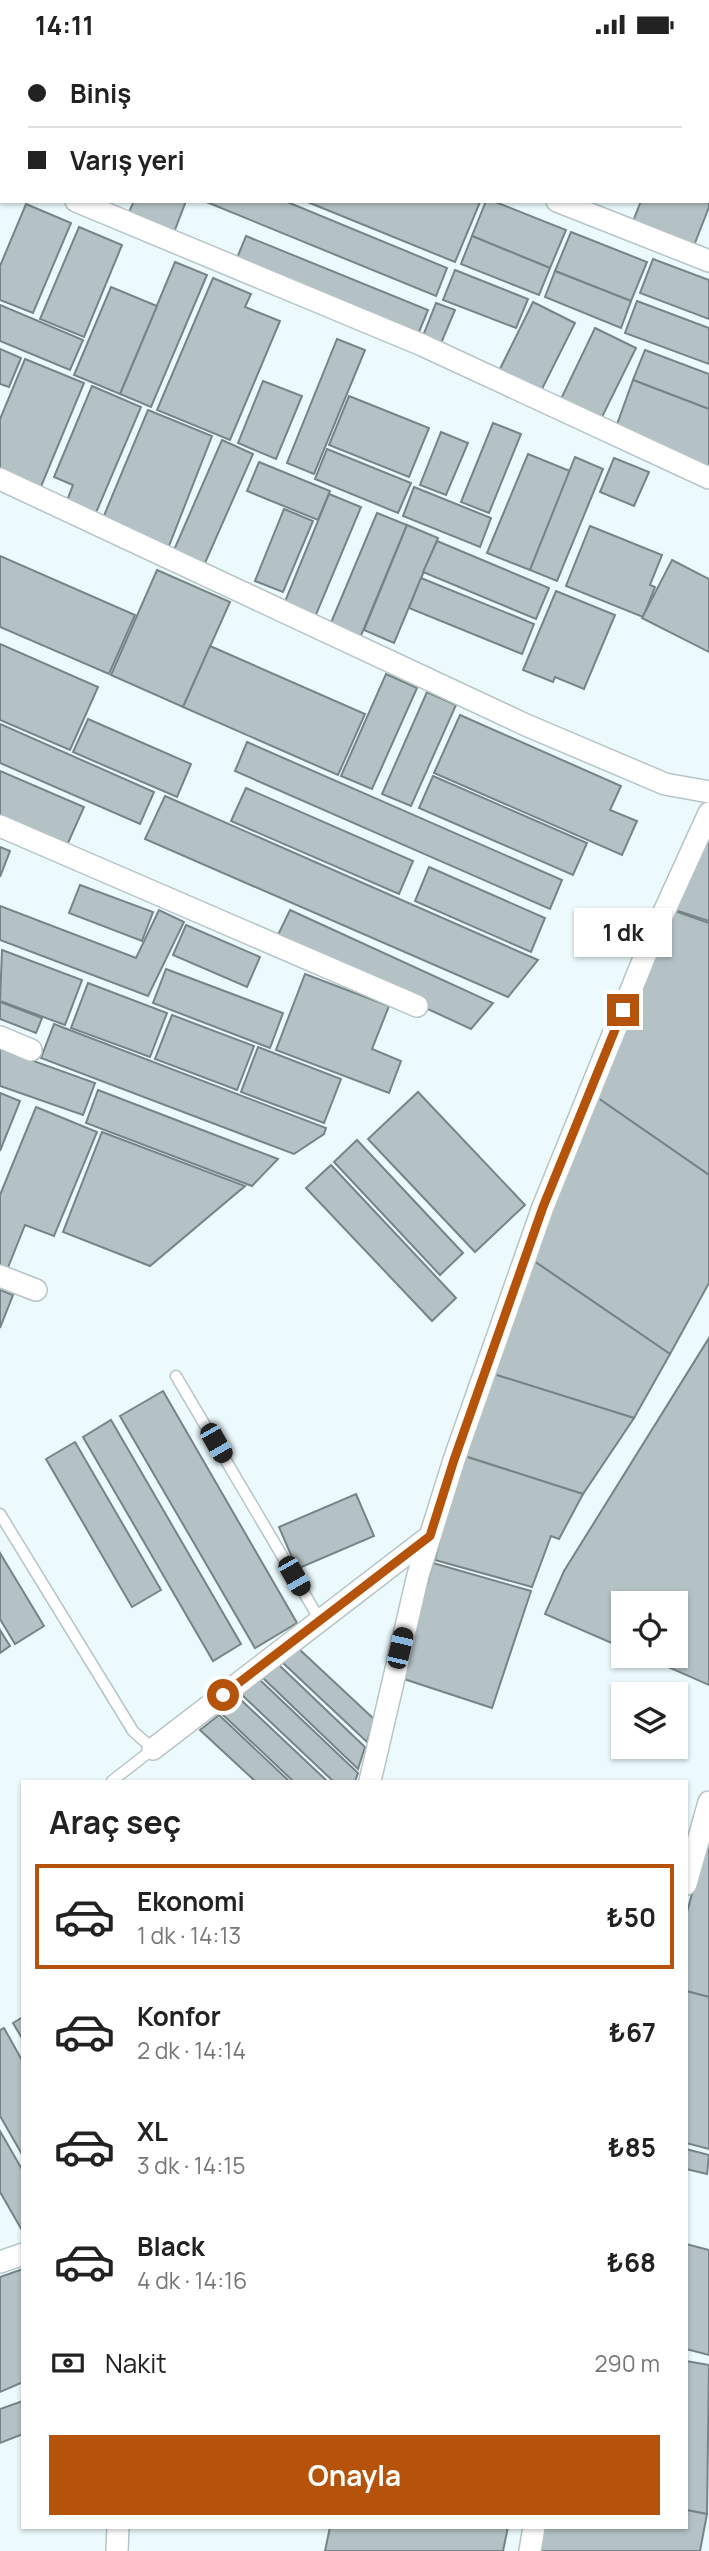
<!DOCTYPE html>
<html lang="tr">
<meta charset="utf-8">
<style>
:root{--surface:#fff;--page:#f2f2f2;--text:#222;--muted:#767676;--line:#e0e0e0;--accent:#b45309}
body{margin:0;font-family:Manrope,sans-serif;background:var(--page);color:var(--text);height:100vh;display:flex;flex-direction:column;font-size:26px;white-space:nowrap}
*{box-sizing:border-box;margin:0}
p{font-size:23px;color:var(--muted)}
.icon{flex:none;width:38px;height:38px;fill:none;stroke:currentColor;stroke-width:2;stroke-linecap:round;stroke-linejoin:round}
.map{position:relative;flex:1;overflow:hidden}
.side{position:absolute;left:21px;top:1731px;width:667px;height:749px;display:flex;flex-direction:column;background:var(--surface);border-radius:0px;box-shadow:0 2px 5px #0004}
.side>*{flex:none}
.top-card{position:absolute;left:0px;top:0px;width:710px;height:154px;box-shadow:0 2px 5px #0004;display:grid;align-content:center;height:154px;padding:0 28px;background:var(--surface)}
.tools{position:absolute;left:611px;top:1542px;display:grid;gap:14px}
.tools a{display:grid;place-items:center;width:77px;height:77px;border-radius:0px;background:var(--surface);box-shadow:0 2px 5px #0004;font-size:35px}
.end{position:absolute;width:32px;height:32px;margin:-16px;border:9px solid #b45309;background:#fff;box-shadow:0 0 0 4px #fff}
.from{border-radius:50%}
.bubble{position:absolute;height:49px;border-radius:0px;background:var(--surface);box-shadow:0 2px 5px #0004;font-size:23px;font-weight:700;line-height:49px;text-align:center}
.car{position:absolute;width:21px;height:42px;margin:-21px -10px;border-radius:9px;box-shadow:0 0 5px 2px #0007;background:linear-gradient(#222 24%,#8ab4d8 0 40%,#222 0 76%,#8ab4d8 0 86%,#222 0)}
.top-card b{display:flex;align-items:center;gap:24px;height:66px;font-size:26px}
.top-card b+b{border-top:2px solid var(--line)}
.top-card i{width:18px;height:18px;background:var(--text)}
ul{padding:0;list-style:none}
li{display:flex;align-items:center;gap:21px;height:105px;margin:0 14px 10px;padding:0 14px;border:4px solid transparent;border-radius:0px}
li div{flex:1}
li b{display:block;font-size:26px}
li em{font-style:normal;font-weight:700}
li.current{border-color:var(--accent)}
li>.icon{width:63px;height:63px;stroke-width:1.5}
h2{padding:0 28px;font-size:32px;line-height:84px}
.pay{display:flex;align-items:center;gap:18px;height:77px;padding:0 28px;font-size:26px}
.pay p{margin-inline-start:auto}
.button{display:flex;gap:14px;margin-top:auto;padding:14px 28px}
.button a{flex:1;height:80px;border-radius:0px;background:var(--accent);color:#fff;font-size:28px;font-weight:700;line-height:80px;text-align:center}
.status{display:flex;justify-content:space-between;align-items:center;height:49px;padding:0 35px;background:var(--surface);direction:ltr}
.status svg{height:19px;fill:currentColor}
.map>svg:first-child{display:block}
.building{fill:#b5c2c5;stroke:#778487;stroke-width:2}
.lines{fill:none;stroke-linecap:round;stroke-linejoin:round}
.service-casing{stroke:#b7c4c7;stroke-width:13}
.minor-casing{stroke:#b7c4c7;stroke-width:24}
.service{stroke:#fff;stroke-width:10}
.minor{stroke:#fff;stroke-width:21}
.route{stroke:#b45309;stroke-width:9}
</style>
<div class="status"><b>14:11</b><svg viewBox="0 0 49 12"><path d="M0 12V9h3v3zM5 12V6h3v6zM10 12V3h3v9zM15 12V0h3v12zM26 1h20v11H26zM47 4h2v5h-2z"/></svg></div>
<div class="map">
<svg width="709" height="2502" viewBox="0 0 709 2502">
<rect width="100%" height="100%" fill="#ecfafd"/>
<g class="building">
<path d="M53 0H137L141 2H58Z"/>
<path d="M392 0H460L459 2Z"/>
<path d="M539 0H621L620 2Z"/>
<path d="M639 0H709V68V2Z"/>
<path d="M709 150V158L693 199 632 175 641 152Z"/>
<path d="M134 152H186L173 186 127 167Z"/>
<path d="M204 152H285L447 219 436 247Z"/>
<path d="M305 152H477L480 153 455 213Z"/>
<path d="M486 152H493L566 181 550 219 472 187Z"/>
<path d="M26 155 71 174 33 264 0 251V217Z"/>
<path d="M79 178 122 196 84 288 40 270Z"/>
<path d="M571 183 647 213 631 252 555 222Z"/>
<path d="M246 187 428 261 417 288 235 214Z"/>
<path d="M472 187 550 219 539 246 461 215Z"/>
<path d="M653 210 709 231V270L640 244Z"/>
<path d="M175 213 207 226 151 358 120 345Z"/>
<path d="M455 221 528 250 516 279 443 251Z"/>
<path d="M555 222 631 252 621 279 545 248Z"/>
<path d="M213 229 251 245 245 258 280 272 230 391 157 361Z"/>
<path d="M111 238 157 257 120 345 74 326Z"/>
<path d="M637 252 709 279V315L625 284Z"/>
<path d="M533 253 575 274 538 348 496 328Z"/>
<path d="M436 254 455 261 439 299 421 292Z"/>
<path d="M0 256 83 291 70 321 0 292Z"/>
<path d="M595 279 636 299 600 372 560 352Z"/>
<path d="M337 290 365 301 314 425 287 414Z"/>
<path d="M0 300 21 309 9 338 0 335Z"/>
<path d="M645 301 709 325V360L633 331Z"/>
<path d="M25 310 84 334 40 440 0 423V370Z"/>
<path d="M633 331 709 360V417L615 381Z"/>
<path d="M263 332 302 347 276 410 238 394Z"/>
<path d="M92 337 141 358 95 466 66 454 73 436 54 428Z"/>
<path d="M349 347 429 379 409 428 329 396Z"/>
<path d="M148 361 212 387 169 497 103 469Z"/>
<path d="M493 374 521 385 489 464 461 453Z"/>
<path d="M441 383 468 394 446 446 420 436Z"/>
<path d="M222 391 253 405 205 514 174 501Z"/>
<path d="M327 400 411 434 398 464 315 430Z"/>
<path d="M528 405 570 422 530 521 487 504Z"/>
<path d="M575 408 603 420 557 532 530 521Z"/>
<path d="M614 409 649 423 634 457 600 443Z"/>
<path d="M259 413 330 442 318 471 247 442Z"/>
<path d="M414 438 491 469 480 498 403 467Z"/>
<path d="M329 445 361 458 315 568 284 555Z"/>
<path d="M284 460 313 472 283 543 255 532Z"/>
<path d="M377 464 407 476 360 589 330 576Z"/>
<path d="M407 476 438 489 394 594 364 581Z"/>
<path d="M590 477 662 506 650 536 655 538 643 568 566 537Z"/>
<path d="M437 492 549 539 536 570 423 523Z"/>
<path d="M0 507 135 566 109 625 0 578Z"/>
<path d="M672 511 709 530V603L642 569Z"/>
<path d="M157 521 230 553 183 658 111 626Z"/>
<path d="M421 529 534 575 522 605 409 559Z"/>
<path d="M556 542 615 566 584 640 555 628 553 633 523 621Z"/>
<path d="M0 595 98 638 70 701 0 671Z"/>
<path d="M210 597 365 665 338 726 183 658Z"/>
<path d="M386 625 417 639 372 740 341 727Z"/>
<path d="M427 643 456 656 411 757 382 745Z"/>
<path d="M460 666 621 737 610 761 637 772 622 806 434 724Z"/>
<path d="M88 670 191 715 177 748 73 703Z"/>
<path d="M0 675 154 743 140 775 0 714Z"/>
<path d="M247 693 562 831 550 860 235 722Z"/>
<path d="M0 722 84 758 64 803 0 775Z"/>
<path d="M433 727 587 794 573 826 419 759Z"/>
<path d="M246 739 413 812 399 845 231 772Z"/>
<path d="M165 747 538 911 508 948 145 790Z"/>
<path d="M709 776V872L672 860Z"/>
<path d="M0 798 10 802 0 828Z"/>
<path d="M429 818 545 869 531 903 415 852Z"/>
<path d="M80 836 153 863 142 892 69 864Z"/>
<path d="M0 857 136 909 159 861 184 873 148 947 0 891Z"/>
<path d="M290 861 493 954 471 980 276 890Z"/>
<path d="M672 861 709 874V1126L595 1047Z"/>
<path d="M186 876 260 908 247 938 173 906Z"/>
<path d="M2 901 82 931 65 976 0 952Z"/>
<path d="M166 920 283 964 270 999 153 954Z"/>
<path d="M305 925 389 957 372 1000 401 1012 389 1044 276 1001Z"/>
<path d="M88 934 167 964 150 1008 71 979Z"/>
<path d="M0 953 42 969 36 984 0 970Z"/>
<path d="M172 966 254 997 237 1041 155 1010Z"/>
<path d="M54 975 326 1079 324 1085 294 1105 41 1009Z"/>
<path d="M258 998 341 1030 324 1074 241 1043Z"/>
<path d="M0 1000 95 1034 83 1066 0 1037Z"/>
<path d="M98 1041 278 1110 252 1137 86 1074Z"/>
<path d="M418 1043 525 1156 475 1203 368 1090Z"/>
<path d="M0 1044 20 1052 0 1102Z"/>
<path d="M595 1047 709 1126V1234L670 1305 531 1210Z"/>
<path d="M36 1058 97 1083 54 1187 25 1176 7 1221 0 1218V1146Z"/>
<path d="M102 1083 245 1137 150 1217 63 1183Z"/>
<path d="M357 1091 463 1204 440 1226 334 1113Z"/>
<path d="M331 1116 456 1249 432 1272 306 1139Z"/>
<path d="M531 1210 670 1305 634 1369 487 1323Z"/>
<path d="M0 1241 13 1246 0 1279Z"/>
<path d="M709 1289V1636L641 1606H676V1554H623V1599L545 1565 564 1522Z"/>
<path d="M487 1323 634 1369 583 1445 461 1406Z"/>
<path d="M163 1342 297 1574 255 1599 120 1367Z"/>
<path d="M111 1371 241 1595 213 1612 83 1388Z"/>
<path d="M75 1393 161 1541 132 1558 46 1410Z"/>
<path d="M461 1406 583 1445 559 1490 551 1487 532 1538 435 1511Z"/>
<path d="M356 1445 374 1487 297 1520 279 1478Z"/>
<path d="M0 1504 44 1577 15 1595 0 1570Z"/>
<path d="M433 1514 531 1542 492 1659 401 1629Z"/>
<path d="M0 1581 10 1597 0 1604Z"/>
<path d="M299 1600 374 1670 367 1693 282 1613Z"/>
<path d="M279 1616 365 1698 358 1720 262 1628Z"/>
<path d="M260 1631 358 1724 355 1732H333L241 1645Z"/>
<path d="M239 1649 327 1732H293L220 1663Z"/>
<path d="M219 1666 289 1732H255L200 1681Z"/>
<path d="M706 1793H709V1948L686 1942V1867Z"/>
<path d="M686 1942 709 1948V2100L686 2094Z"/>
<path d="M23 1968V1991L13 1974Z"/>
<path d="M4 1979 23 2013V2107L0 2067V1981Z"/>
<path d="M0 2082 23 2122V2183L0 2143Z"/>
<path d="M686 2100 709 2106 707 2125 686 2120Z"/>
<path d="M686 2195 709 2201V2306L686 2300Z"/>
<path d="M23 2220V2333L0 2343V2228Z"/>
<path d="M686 2312 709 2316 707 2465 686 2461Z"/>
<path d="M23 2352V2385L0 2394V2360Z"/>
<path d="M686 2461 707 2465 700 2502H537L542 2478H686Z"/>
<path d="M330 2478H508L503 2502H325Z"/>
</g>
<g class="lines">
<defs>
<g id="service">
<path d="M176 1327 320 1571"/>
<path d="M0 1465 133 1682 153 1700 112 1732"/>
</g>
<g id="minor">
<path d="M190 0 195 2"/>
<path d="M0 120H2"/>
<path d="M76 152 422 296 709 429"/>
<path d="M557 152 709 212"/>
<path d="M0 430 526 676 665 735 709 743"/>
<path d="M0 777 417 957"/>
<path d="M0 988 31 1001"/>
<path d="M0 1227 36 1241"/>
<path d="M153 1700 430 1487"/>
<path d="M370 1732 418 1526 454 1411 543 1158 653 887 709 764"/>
<path d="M686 1835 709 1753"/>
<path d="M0 2213 23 2205"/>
<path d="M117 2502 118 2478"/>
<path d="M530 2502 534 2478"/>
</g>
</defs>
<use href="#service" class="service-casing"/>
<use href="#minor" class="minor-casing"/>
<use href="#service" class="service"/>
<use href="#minor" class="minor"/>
</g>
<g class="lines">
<path class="route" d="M223 1646 430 1487 454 1411 543 1158 623 961"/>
</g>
</svg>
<div class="tools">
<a><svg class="icon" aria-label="locate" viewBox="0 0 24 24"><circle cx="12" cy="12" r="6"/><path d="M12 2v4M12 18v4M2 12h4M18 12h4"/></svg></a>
<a><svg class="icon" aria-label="layers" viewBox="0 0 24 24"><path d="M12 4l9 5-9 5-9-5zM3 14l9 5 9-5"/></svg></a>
</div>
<i class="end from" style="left:223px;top:1646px"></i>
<i class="end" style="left:623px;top:961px"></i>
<div class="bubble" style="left:574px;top:859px;width:98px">1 dk</div>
<i class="car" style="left:216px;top:1394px;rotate:150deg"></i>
<i class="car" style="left:294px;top:1527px;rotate:150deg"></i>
<i class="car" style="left:400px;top:1599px;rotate:13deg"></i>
<div class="top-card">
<b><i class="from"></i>Biniş</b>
<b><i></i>Varış yeri</b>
</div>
<section class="side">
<h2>Araç seç</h2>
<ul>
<li class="current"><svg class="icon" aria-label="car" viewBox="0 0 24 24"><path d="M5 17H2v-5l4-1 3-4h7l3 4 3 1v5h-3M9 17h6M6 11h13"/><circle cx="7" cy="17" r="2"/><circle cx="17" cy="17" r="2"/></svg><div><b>Ekonomi</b><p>1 dk · 14:13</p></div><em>₺50</em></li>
<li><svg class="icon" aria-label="car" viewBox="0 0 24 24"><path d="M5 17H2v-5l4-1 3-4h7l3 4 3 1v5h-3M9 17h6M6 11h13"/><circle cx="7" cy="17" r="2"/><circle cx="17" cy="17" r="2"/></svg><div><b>Konfor</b><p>2 dk · 14:14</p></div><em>₺67</em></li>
<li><svg class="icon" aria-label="car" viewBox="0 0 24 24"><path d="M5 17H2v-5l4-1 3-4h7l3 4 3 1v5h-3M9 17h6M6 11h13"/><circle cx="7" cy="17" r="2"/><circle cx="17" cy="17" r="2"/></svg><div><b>XL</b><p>3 dk · 14:15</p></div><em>₺85</em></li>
<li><svg class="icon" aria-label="car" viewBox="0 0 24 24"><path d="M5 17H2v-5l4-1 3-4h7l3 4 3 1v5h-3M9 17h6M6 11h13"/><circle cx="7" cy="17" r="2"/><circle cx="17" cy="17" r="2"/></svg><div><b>Black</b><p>4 dk · 14:16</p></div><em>₺68</em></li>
</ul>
<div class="pay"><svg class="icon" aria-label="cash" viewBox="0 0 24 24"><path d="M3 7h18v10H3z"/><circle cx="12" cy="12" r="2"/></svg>Nakit<p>290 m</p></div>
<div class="button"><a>Onayla</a></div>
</section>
</div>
